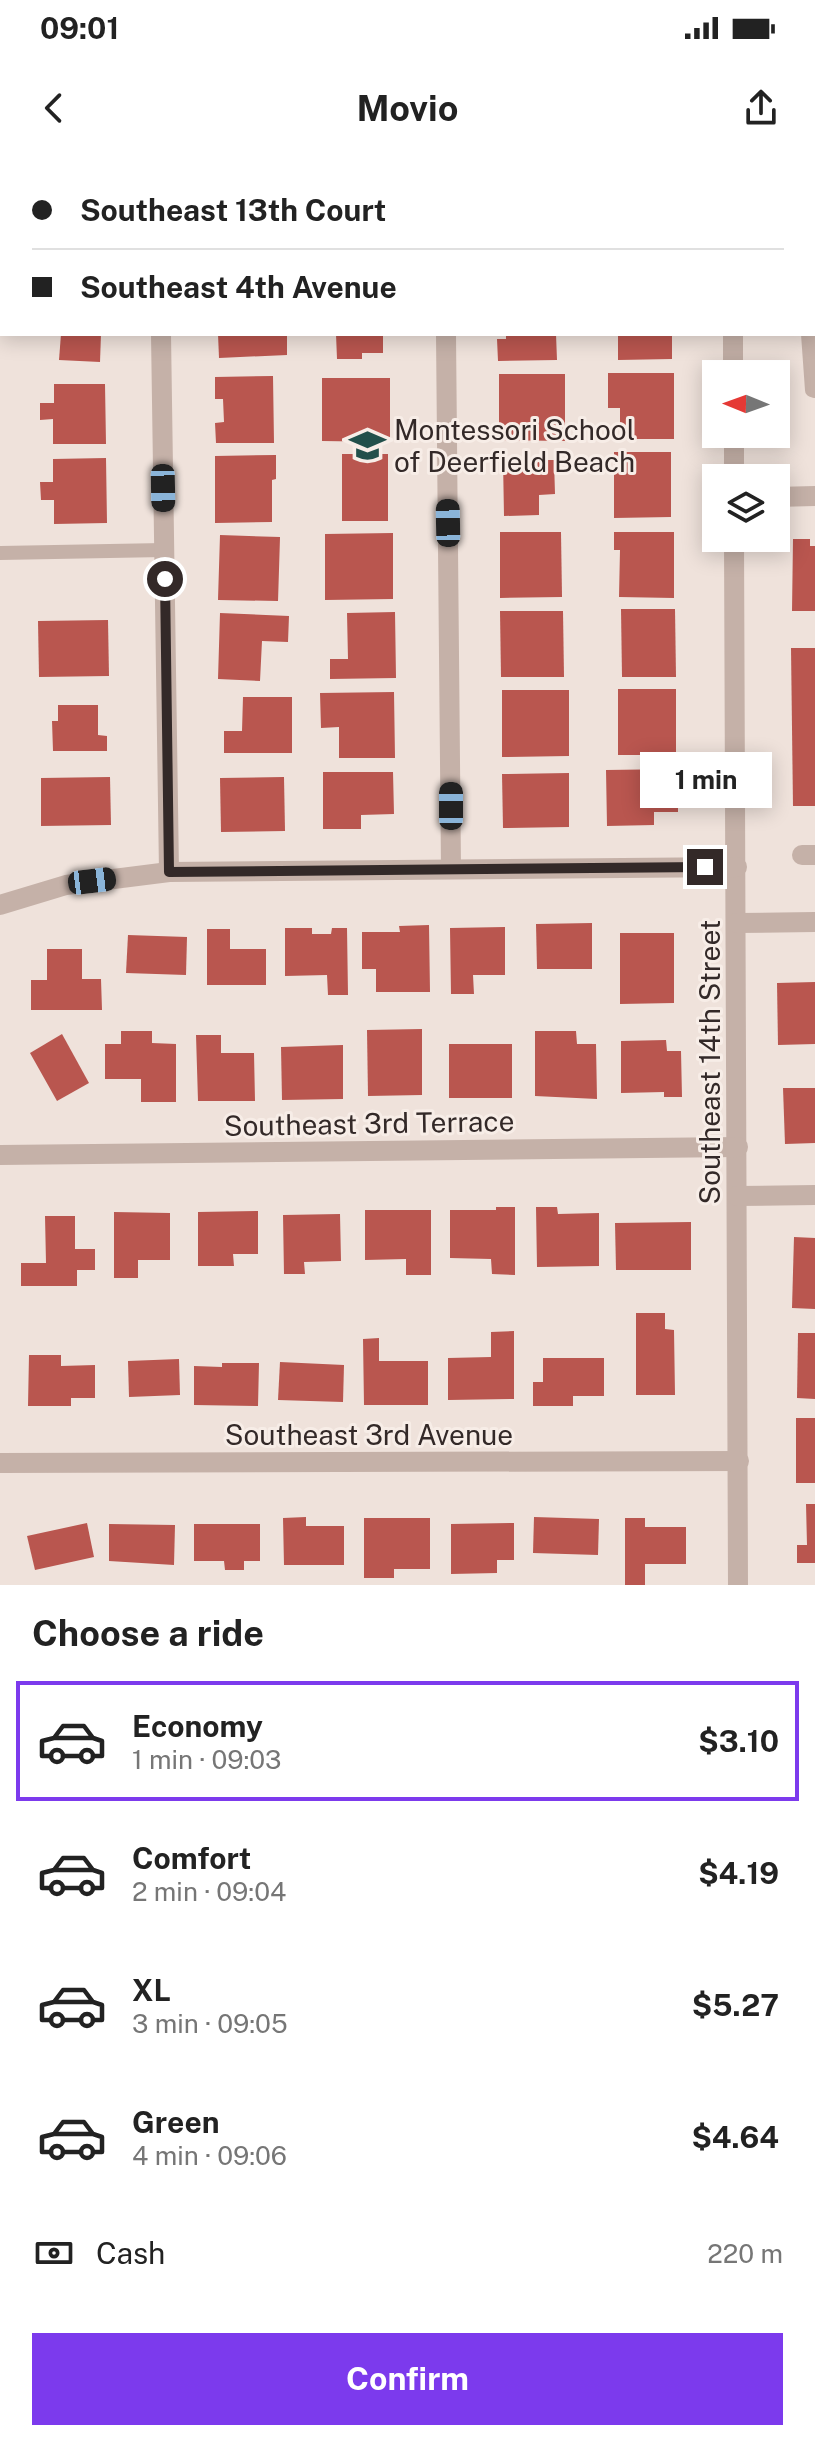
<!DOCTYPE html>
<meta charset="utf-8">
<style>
:root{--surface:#fff;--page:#f6f6f6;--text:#222;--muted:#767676;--line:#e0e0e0;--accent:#7c3aed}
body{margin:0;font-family:"Public Sans",sans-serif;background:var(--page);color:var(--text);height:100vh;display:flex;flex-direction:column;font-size:30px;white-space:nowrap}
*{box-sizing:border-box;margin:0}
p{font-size:26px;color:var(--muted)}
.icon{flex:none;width:44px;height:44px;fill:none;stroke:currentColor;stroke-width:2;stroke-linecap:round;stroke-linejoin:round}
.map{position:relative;height:1425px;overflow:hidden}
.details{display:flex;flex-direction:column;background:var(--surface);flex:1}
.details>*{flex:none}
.banner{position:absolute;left:0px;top:0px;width:816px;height:176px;box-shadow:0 4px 20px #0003;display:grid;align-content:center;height:176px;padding:0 32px;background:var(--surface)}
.needle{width:52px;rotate:271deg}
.tools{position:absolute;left:702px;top:200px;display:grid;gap:16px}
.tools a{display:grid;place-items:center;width:88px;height:88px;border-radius:0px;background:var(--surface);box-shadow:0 4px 20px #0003;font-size:40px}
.end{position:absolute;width:36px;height:36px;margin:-18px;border:10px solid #332928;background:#fff;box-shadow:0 0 0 4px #fff}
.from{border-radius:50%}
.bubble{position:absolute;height:56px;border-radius:0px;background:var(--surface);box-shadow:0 4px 20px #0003;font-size:26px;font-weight:700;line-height:56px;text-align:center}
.car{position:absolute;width:24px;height:48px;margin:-24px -12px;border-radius:10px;box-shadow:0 0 6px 2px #0007;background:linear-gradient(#222 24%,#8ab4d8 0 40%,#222 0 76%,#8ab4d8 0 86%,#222 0)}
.banner b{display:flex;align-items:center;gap:28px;height:76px;font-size:30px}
.banner b+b{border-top:2px solid var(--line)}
.banner i{width:20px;height:20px;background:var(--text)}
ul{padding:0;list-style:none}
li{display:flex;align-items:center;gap:24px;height:120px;margin:0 16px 12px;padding:0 16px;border:4px solid transparent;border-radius:0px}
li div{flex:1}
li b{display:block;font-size:30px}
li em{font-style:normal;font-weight:700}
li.active{border-color:var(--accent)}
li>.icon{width:72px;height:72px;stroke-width:1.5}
h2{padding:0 32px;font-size:36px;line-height:96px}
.pay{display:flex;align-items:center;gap:20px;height:88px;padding:0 32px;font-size:30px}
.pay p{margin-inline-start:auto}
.button{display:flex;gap:16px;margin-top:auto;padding:16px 32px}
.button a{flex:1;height:92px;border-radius:0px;background:var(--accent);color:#fff;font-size:32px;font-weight:700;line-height:92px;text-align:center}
.status{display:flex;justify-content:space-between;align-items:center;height:56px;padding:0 40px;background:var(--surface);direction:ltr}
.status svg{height:22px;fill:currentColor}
header{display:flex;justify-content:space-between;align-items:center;height:104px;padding:0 32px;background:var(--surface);font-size:36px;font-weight:700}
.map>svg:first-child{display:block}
.building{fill:#b9564f}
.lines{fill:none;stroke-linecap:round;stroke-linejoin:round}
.service{stroke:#c5b1a8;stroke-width:14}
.minor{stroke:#c5b1a8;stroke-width:20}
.route{stroke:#332928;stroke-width:10}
.labels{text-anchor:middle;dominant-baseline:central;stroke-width:6;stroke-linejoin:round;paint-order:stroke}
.poi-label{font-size:28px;fill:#332928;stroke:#f7ede7;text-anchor:start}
.street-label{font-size:28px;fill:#332928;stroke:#f7ede7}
</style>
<div class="status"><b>09:01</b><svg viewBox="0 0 49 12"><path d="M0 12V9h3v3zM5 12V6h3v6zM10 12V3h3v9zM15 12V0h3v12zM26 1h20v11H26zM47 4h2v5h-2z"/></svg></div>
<header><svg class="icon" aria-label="back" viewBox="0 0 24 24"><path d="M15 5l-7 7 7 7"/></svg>Movio<svg class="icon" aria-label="share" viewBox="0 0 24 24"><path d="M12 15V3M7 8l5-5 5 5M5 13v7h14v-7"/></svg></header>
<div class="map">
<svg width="815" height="1425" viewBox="0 0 815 1425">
<rect width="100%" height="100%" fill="#efe2db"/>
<g class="building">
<path d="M61 174H101L100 202 59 200Z"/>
<path d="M218 174H287V195L219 198Z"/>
<path d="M336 174H383V193H362V199H337Z"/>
<path d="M506 174H556L557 200 498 201 497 179H506Z"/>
<path d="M618 174H672V199L618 200Z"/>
<path d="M608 213H674V279H620V248H608Z"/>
<path d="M499 214H565V281L499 280Z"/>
<path d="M273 216 274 283H216L215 263 224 262 223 239H215V217Z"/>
<path d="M322 218H390V282L322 281Z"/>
<path d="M54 224H105L106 284H53V259L40 260V243H54Z"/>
<path d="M614 292H671V357L614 358Z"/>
<rect x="342" y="294" width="46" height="67"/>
<path d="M276 295V319L272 320V362L215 363V296Z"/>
<path d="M106 298 107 363 54 364V340H41L40 322H53V299Z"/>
<path d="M503 300H554L555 334 539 335V355L504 356Z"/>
<path d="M500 372H561L562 437 500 438Z"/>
<path d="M614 372H674V438L619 437 620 390H614Z"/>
<path d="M393 373V439L325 440V374Z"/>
<path d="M220 375 280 377 278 441 218 440Z"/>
<path d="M793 379H810V386H815V451H792Z"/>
<path d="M621 449H675L676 517H622Z"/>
<path d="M500 451H563L564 517H501Z"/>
<path d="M395 452 396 518 330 519V499H348L347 453Z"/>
<path d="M220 453 289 456 288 482 262 481 260 521 218 519Z"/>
<path d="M108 460 109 516 39 517 38 461Z"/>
<path d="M791 488H815V646H793Z"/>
<rect x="618" y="529" width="58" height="66"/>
<path d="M502 530H569V596L502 597Z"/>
<path d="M394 532 395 598H339V567L321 568 320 533Z"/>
<path d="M243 537H292V593H224V571H242Z"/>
<path d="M58 545H98V575L107 576V591H53L52 561H58Z"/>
<path d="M678 609V652H654V665L607 666 606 610Z"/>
<path d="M323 612H393L394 654 361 655V669H323Z"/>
<path d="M569 613V667L503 668 502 614Z"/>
<path d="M110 617 111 665 41 666V618Z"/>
<path d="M284 617 285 671 221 672 220 618Z"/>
<path d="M592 763V809H537L536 764Z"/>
<path d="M429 765 430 832H376V809H362V772H400L399 766Z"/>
<path d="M505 767V815H473L474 834H451L450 768Z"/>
<path d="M285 768H312V774H331L332 768H347L348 835H328L327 815 285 816Z"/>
<path d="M207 769H230V789H266V825H207Z"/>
<path d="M620 773H674V843L620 844Z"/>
<path d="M128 775 187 777 186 815 126 813Z"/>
<path d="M47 789H82V819H101L102 850H31V820H47Z"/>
<path d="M815 822V884L778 885 777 823Z"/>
<path d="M422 869V935L368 936 367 870Z"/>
<path d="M121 871H152V883L176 884V942H141V919H105V884H121Z"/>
<path d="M535 871H576L577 884H596L597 939 535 936Z"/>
<path d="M62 874 89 923 57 941 30 893Z"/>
<path d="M196 875H221V893H254L255 941H198Z"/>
<path d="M666 880 667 891H681L682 937H664V932L621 933V881Z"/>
<rect x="449" y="884" width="63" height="54"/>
<path d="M343 885V939L282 940 281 887Z"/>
<path d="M783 928H815V983L785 984Z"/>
<path d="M496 1047H515V1115L492 1114 491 1099 450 1098V1050H496Z"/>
<path d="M536 1047H557L558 1054 599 1053V1106L537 1107Z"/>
<path d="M365 1050H431V1115H406V1099L365 1100Z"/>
<path d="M258 1051V1094H233L234 1106H198V1052Z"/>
<path d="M114 1052 170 1053V1100H138V1118H114Z"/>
<path d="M340 1054 341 1101 304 1102 305 1114H284L283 1055Z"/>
<path d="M45 1056H75V1089H95V1110H77V1126H21V1103H46Z"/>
<path d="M691 1062V1110H616L615 1063Z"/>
<path d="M794 1077 815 1078V1149L792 1148Z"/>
<path d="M636 1153H665V1169L674 1170 675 1235H636Z"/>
<path d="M514 1171V1239L448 1240V1198L491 1197V1172Z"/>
<path d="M798 1173H815V1239L797 1238Z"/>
<path d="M379 1178V1201H428V1245H364L363 1179Z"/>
<path d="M29 1195H61V1206L95 1205V1238H71V1246H28Z"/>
<path d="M543 1198H604V1236H573V1246H533V1222H543Z"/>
<path d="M179 1199 180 1235 129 1237 128 1201Z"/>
<path d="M280 1202 344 1205 343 1242 278 1240Z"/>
<path d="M222 1203H259L258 1246 194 1245V1206L222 1207Z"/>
<rect x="796" y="1258" width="19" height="65"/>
<path d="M806 1344H815V1403H797V1385H807Z"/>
<path d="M306 1357V1366H344V1405H284L283 1358Z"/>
<path d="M534 1357 599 1359 598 1395 533 1393Z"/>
<path d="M364 1358H430V1409H394V1418H364Z"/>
<path d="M625 1358H645V1367H686V1404H645V1425H625Z"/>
<path d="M87 1363 94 1397 35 1410 27 1376Z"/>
<path d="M514 1363V1400H497V1413L451 1414V1364Z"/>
<path d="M109 1364 175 1365 174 1405 109 1401Z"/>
<path d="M194 1364H260V1401H244V1410H225L224 1401H194Z"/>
</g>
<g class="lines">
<g class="service">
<path d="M790 0V2"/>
<path d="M12 2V0"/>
<path d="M808 174 812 230 815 231"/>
<path d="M0 393 164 390"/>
</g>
<g class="minor">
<path d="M146 0V2"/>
<path d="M0 25H2"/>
<path d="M161 174 169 712"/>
<path d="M446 174 451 709"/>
<path d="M733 174V214"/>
<path d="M734 274V318"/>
<path d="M776 337 815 336"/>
<path d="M734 378 738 1425"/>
<path d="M802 695H815"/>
<path d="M0 745 66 725 169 712 737 707"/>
<path d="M737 763 815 762"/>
<path d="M0 995 738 987"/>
<path d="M737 1036 815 1035"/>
<path d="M0 1303 739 1301"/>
</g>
</g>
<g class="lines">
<path class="route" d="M165 419 169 712 705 707"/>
</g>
<defs>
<symbol id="school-bare" viewBox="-9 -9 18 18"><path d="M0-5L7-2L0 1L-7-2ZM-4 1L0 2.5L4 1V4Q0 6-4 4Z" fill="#22504b" stroke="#f7ede7" stroke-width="2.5" paint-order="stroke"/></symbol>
</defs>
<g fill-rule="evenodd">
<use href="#school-bare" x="342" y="260" width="51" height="51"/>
</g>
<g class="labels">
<g class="poi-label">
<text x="394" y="269">Montessori School<tspan x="394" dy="32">of Deerfield Beach</tspan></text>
</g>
<g class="street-label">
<text transform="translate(709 902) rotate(-90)">Southeast 14th Street</text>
<text transform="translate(369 963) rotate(-1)">Southeast 3rd Terrace</text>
<text x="369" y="1274">Southeast 3rd Avenue</text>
</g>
</g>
</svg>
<div class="tools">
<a><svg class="needle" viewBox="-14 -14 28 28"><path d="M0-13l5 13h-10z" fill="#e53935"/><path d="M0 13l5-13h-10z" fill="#767676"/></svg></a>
<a><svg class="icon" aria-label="layers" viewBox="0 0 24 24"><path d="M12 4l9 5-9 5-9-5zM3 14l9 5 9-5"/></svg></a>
</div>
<i class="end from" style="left:165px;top:419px"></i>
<i class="end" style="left:705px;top:707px"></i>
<div class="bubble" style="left:640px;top:592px;width:132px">1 min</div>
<i class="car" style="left:163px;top:328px;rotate:179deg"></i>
<i class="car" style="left:448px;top:363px;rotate:359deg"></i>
<i class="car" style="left:451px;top:646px;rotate:0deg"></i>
<i class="car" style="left:92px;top:721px;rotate:83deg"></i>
<div class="banner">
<b><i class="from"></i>Southeast 13th Court</b>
<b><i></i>Southeast 4th Avenue</b>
</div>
</div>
<section class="details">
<h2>Choose a ride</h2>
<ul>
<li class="active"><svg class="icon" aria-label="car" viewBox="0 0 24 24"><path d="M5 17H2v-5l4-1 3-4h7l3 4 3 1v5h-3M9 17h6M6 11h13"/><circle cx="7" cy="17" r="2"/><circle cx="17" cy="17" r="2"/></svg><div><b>Economy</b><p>1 min · 09:03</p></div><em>$3.10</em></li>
<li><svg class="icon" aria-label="car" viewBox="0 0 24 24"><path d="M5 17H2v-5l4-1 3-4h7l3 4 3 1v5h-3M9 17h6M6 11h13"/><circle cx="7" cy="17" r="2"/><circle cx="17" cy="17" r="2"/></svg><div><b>Comfort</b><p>2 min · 09:04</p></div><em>$4.19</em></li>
<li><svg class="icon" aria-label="car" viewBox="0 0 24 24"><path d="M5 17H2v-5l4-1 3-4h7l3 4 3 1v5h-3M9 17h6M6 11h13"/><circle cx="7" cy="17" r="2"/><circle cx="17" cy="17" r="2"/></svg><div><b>XL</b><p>3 min · 09:05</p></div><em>$5.27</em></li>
<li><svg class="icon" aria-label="car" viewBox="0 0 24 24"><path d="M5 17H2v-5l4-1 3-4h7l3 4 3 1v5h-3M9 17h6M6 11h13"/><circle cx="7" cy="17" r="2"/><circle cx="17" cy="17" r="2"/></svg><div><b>Green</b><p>4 min · 09:06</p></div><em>$4.64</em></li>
</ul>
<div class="pay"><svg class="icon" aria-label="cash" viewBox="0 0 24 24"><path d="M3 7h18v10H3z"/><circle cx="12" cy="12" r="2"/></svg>Cash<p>220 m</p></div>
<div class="button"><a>Confirm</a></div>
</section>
